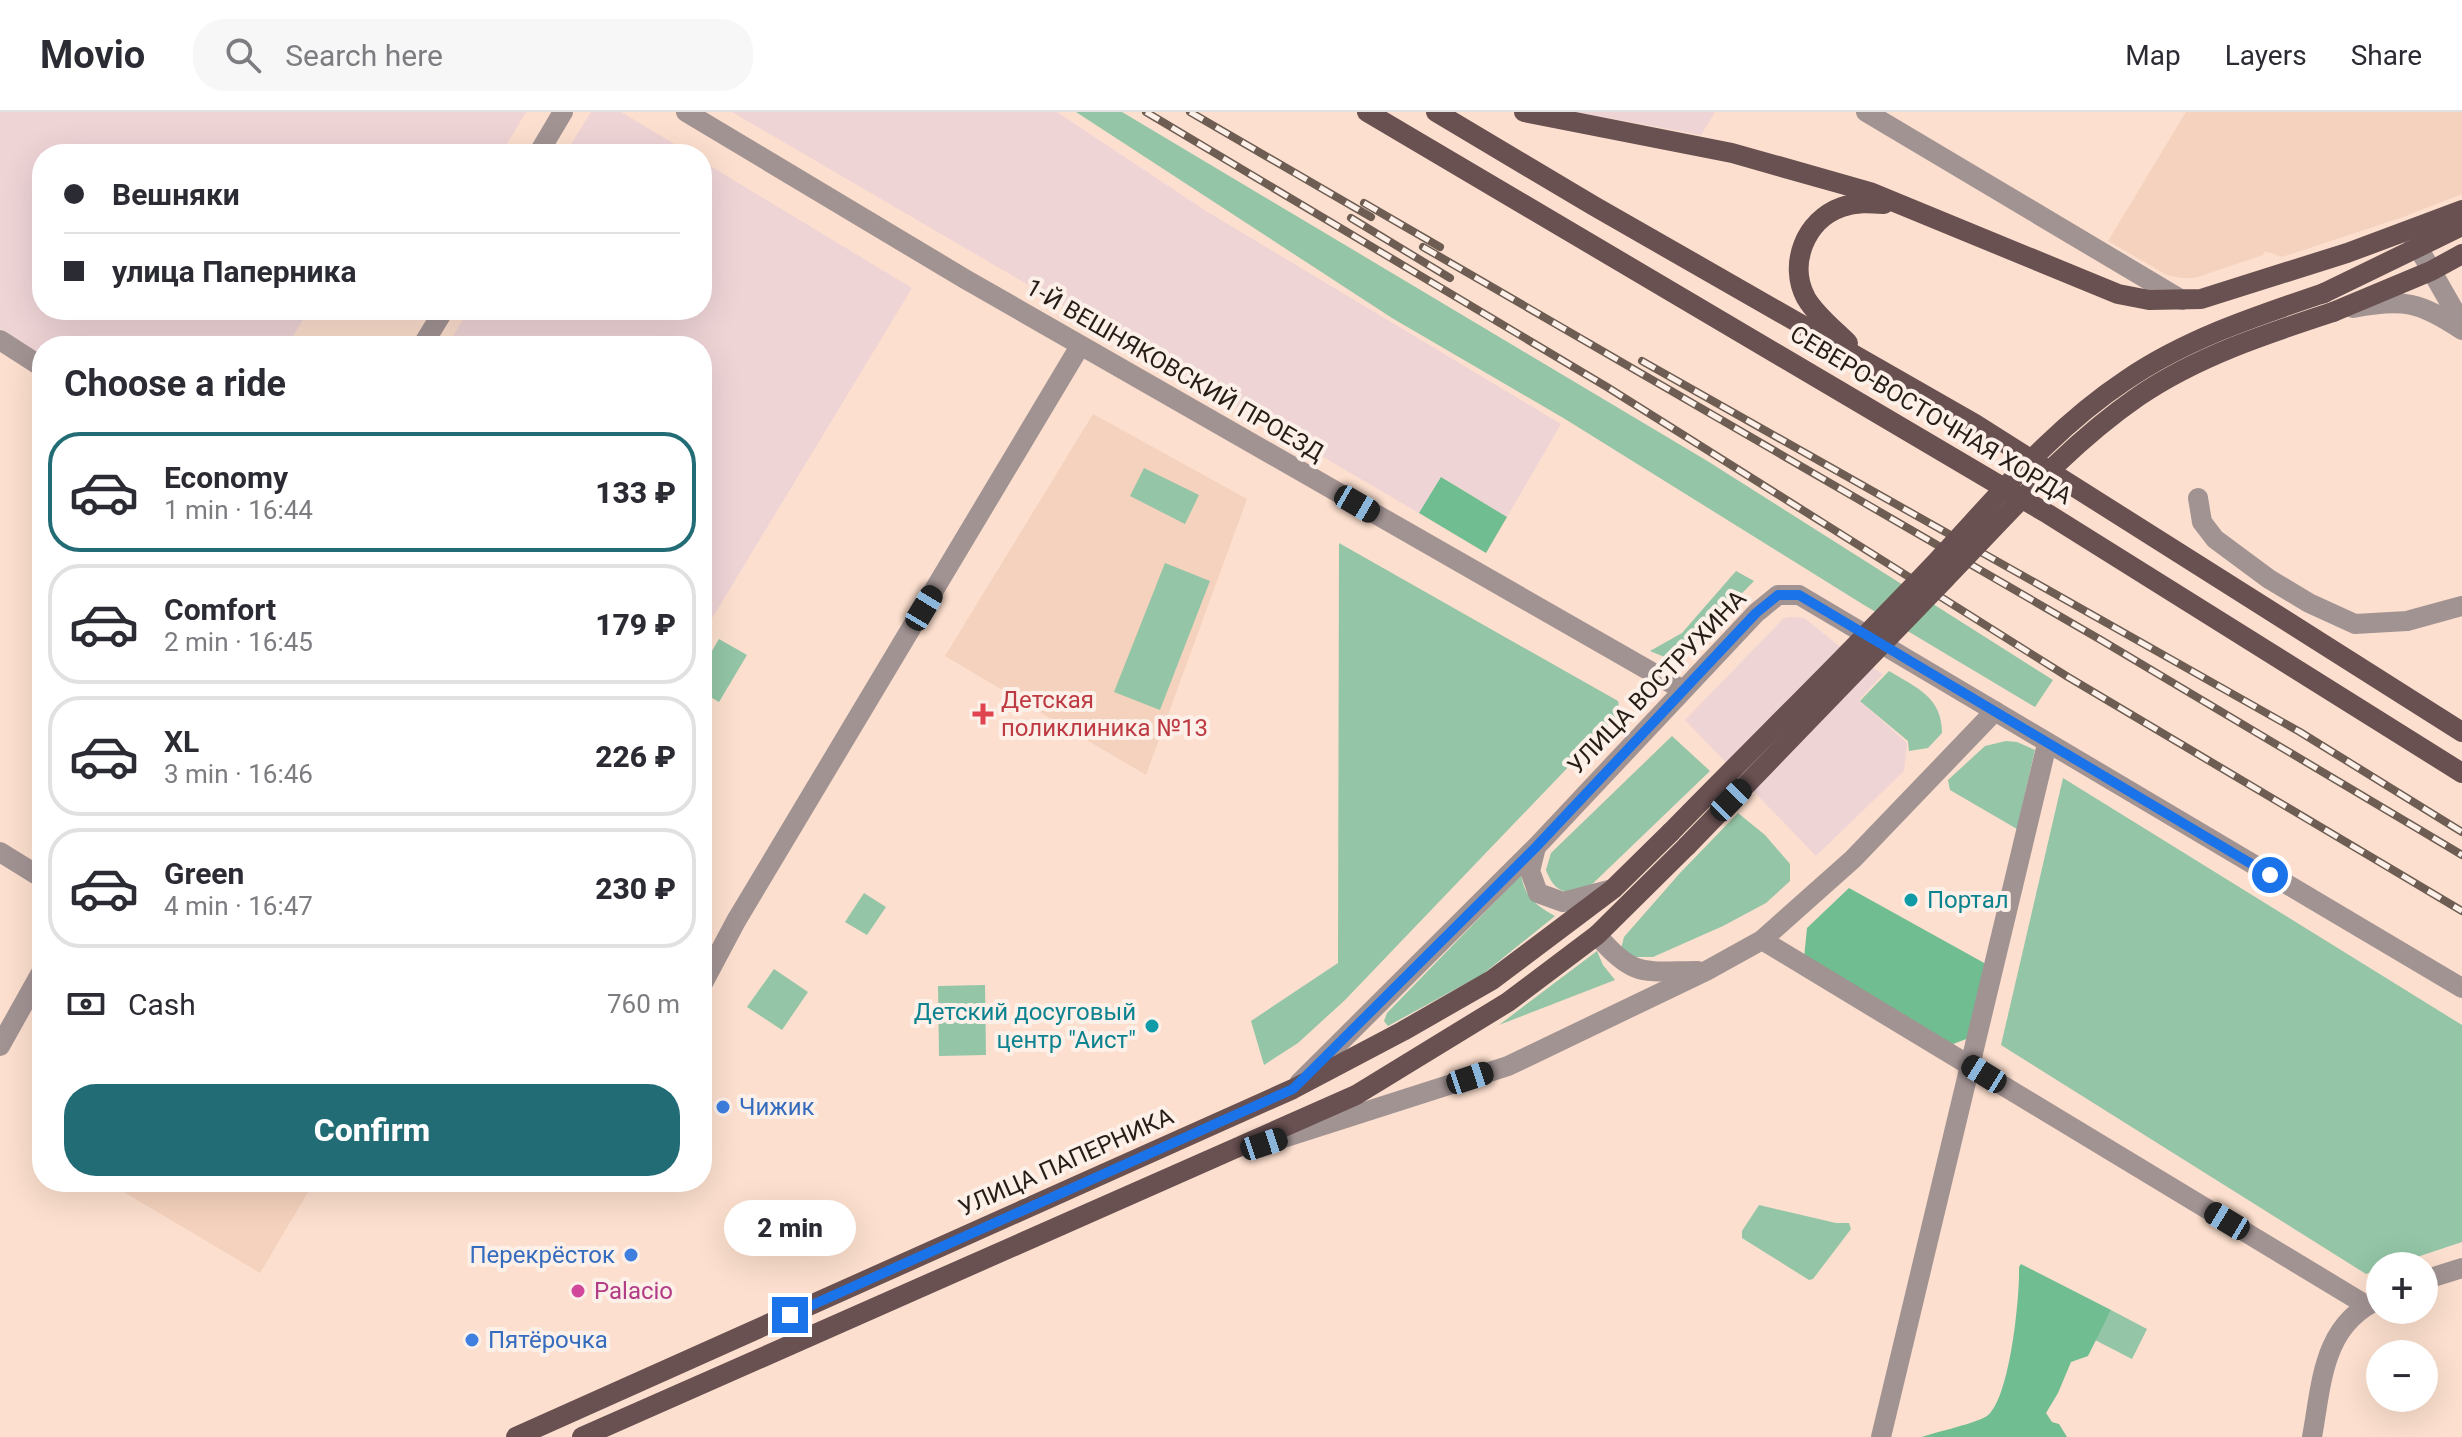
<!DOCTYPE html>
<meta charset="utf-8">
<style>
:root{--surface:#fff;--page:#f7f7f7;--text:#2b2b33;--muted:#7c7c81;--line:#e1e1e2;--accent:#226c76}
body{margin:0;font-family:Roboto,sans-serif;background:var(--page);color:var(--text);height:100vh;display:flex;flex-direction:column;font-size:30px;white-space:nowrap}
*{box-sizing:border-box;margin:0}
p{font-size:26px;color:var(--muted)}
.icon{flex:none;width:44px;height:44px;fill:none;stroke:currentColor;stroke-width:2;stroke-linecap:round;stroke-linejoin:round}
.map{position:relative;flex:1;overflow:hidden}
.drawer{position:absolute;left:32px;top:224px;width:680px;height:856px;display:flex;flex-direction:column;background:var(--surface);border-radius:32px;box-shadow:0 8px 32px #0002}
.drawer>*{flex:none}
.top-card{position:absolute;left:32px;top:32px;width:680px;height:176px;border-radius:32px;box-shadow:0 8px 32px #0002;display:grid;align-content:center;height:176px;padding:0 32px;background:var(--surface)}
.buttons{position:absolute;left:2366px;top:1140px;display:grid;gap:16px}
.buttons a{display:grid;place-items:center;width:72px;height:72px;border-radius:50%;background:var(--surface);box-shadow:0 8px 32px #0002;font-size:40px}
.end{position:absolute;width:36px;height:36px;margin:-18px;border:10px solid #1a73e8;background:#fff;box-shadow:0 0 0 4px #fff}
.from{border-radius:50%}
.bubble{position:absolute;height:56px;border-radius:28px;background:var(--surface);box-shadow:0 8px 32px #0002;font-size:26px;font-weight:800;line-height:56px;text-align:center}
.car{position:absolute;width:24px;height:48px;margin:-24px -12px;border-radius:10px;box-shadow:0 0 6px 2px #0007;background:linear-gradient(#222 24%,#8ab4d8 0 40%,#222 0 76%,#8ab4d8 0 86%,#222 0)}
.top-card b{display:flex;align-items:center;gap:28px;height:76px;font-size:30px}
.top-card b+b{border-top:2px solid var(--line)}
.top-card i{width:20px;height:20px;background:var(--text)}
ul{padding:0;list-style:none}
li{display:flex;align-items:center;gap:24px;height:120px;margin:0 16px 12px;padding:0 16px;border:4px solid var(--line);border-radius:32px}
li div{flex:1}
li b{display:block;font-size:30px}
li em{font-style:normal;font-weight:800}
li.selected{border-color:var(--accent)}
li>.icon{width:72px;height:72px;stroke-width:1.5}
h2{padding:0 32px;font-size:36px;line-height:96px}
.pay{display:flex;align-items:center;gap:20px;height:88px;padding:0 32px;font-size:30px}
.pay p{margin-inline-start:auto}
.cta{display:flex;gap:16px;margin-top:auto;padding:16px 32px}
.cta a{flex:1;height:92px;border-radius:32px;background:var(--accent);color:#fff;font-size:32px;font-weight:800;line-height:92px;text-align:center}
header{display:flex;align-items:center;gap:48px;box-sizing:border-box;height:112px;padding:0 40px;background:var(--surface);border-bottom:2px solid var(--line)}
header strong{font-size:38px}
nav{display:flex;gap:44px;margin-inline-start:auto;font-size:28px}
.search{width:560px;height:72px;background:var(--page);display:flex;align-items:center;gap:20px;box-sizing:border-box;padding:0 28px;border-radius:32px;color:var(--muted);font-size:30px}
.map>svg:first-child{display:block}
.built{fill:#f5d2bd}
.industrial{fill:#efd4d6}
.green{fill:#93c5a6}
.forest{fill:#6fbd90}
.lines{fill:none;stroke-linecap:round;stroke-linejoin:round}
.minor{stroke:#a29393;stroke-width:20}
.major{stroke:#695051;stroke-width:20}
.rail-casing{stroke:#6d5d53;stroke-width:8}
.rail{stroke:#fcf0e9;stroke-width:5;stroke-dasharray:15;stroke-linecap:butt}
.major-bridge{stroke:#695051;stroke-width:20}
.route{stroke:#1a73e8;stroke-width:10}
.health-dot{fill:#e0444e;stroke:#fcf0e9;stroke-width:3}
.culture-dot{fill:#0f9aa8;stroke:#fcf0e9;stroke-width:3}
.shop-dot{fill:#3f7fe0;stroke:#fcf0e9;stroke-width:3}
.hotel-dot{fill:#d1479c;stroke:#fcf0e9;stroke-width:3}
.labels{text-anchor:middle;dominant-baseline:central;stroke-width:8;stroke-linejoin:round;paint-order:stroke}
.street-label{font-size:24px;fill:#271d17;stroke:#fcf0e9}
.health-label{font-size:24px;fill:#be3a42;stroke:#fcf0e9;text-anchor:start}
.culture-label{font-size:24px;fill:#0d838f;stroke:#fcf0e9;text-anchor:start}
.shop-label{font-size:24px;fill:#366cbe;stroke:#fcf0e9;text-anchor:start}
.hotel-label{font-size:24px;fill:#b23c85;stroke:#fcf0e9;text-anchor:start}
</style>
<header>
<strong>Movio</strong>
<div class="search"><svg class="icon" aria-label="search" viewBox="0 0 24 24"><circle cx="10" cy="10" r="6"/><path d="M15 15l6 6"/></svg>Search here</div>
<nav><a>Map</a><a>Layers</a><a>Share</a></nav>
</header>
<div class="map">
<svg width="2462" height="1325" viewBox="0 0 2462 1325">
<rect width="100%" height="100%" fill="#fcdfce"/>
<g class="built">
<path d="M2186 0H2462V82L2403 105 2282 145 2265 139 2263 143 2195 166H2180L2167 163 2108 129Z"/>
<path d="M1093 302 1247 387 1146 663 945 544Z"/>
<path d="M107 1070H314L260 1161Z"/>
</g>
<g class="industrial">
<path d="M0 0H526L501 42H42V198H309L287 234H42V243L0 217Z"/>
<path d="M591 0H621L691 42H565Z"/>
<path d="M732 0H1057L1206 99 1561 312 1507 405 1442 365 1419 401Z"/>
<path d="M1575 0H1715L1701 23Z"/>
<path d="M702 49 912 176 702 523V234H447L469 198H702Z"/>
<path d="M1792 505 1804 506 1847 540 1883 562 1859 588 1907 631 1904 659 1816 744 1685 608 1784 506Z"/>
</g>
<g class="green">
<path d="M1076 0H1122L1709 350 2053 568 2035 595 1864 493 1565 307 1392 206Z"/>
<path d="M1144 356 1199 383 1185 412 1130 384Z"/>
<path d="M1339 431 1618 589 1620 601 1345 888 1298 931 1264 953 1251 909 1338 851Z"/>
<path d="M1165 451 1210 469 1160 598 1114 580Z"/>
<path d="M1736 459 1754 469 1682 542 1672 548 1650 539 1682 521Z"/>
<path d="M719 527 747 543 719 590 702 580V556Z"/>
<path d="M1889 559C1917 576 1942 585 1942 621L1928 636 1909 639 1908 629 1860 589Z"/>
<path d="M1672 624 1710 659 1584 780C1563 782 1554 779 1546 758L1551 741Z"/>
<path d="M2006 629 2017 630 2035 638 2017 717 1950 678 1948 668 1985 634Z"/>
<path d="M2063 666 2462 913V1130L2390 1154H2380V1157L2366 1162 2001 933Z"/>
<path d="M1738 701 1765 723 1790 752V769L1766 791 1723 814 1653 845H1634L1621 837 1624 825 1680 761Z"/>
<path d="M1521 763C1525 785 1535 793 1555 804L1483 862 1388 914 1384 909 1387 901Z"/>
<path d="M864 781 886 795 867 823 845 810Z"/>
<path d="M1597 839 1603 853 1615 868 1499 913Z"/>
<path d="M774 857 808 880 782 918 747 895Z"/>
<path d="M985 873 986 943 939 944 938 874Z"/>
<path d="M1759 1093 1836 1111H1849L1851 1117 1813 1167 1809 1168 1742 1126V1119Z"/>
<path d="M2111 1198 2147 1217 2132 1247 2095 1228Z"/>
</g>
<g class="forest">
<path d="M1441 365 1507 405 1486 441 1419 401Z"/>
<path d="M1849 776 1986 852 1969 926 1945 935 1804 846 1807 816Z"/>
<path d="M2021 1152 2111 1198 2088 1244 2071 1250 2058 1281 2046 1301 2052 1310 2059 1312 2067 1325H1922C1936 1320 1977 1311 1987 1304 2010 1287 2020 1184 2019 1155Z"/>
</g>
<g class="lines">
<g class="minor">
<path d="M686 0 965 167 1683 578"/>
<path d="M1866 0 2182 188"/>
<path d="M538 42 563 0"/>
<path d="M2411 123 2462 212"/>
<path d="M2353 196C2403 186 2420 190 2462 218"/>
<path d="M0 228 42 255"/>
<path d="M422 234 444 198"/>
<path d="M2198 386 2202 410 2215 427 2269 467 2309 491 2355 512 2407 509 2462 494"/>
<path d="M1536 735 1530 759 1538 781 1563 790 1609 778"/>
<path d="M0 740 42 766"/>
<path d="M1597 823C1634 867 1645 859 1698 859"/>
<path d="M1762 828 2366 1193"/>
<path d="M702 873 736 809 1080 234"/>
<path d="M0 934 42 859"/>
<path d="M1299 971 1536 735 1756 501 1778 483H1799L2462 876"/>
<path d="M1258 1034 1508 954 1706 859 1762 828 1853 747 1995 599"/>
<path d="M2424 1168 2462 1156"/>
<path d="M1881 1325 2047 632"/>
<path d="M2312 1325C2322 1271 2322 1212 2380 1187"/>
</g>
<g class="major">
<path d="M1367 0 2048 402 2462 661"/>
<path d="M1436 0 1594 94 1975 312 2462 620"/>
<path d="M1524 0 1732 41 1870 80 2118 182 2149 188 2201 187 2347 141 2462 98"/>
<path d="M2324 181 2462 114"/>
<path d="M2333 200 2431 159 2462 142"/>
<path d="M1848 231C1834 217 1816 203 1806 186 1788 152 1805 108 1842 95 1856 90 1870 91 1884 92"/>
<path d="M516 1325 1293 977 1403 919 1492 868 1613 777 1671 720"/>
<path d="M582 1325 1356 983 1508 890 1597 823 1687 734"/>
</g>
<defs>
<g id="rail">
<path d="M1146 0 1607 275 2068 565 2462 799"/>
<path d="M1190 0 1371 105"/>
<path d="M1364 91 1440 135"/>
<path d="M1351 106 1450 166"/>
<path d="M1423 135 2101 528 2462 743"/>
<path d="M1642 249 2300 620 2462 720"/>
</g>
</defs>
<use href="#rail" class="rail-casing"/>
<use href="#rail" class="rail"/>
<g class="major-bridge">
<path d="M1671 720C1760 629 1851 540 1938 448 1998 384 2052 317 2126 268 2186 227 2256 204 2324 181"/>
<path d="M1687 734C1773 645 1859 556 1945 467 2007 403 2065 335 2139 284 2198 244 2266 222 2333 200"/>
</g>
</g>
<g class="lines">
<path class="route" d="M790 1203 1293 977 1536 735 1756 501 1778 483H1799L2270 763"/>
</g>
<path class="health-dot" d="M979 590h8v8h8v8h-8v8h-8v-8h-8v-8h8z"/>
<g class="culture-dot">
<circle cx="1911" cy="788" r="8"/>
<circle cx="1152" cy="914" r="8"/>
</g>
<g class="shop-dot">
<circle cx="723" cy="995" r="8"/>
<circle cx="631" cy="1143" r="8"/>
<circle cx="472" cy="1228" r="8"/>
</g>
<circle class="hotel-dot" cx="578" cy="1179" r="8"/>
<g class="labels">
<g class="street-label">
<text transform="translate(1175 258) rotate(30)">1-Й ВЕШНЯКОВСКИЙ ПРОЕЗД</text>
<text transform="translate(1931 303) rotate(31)">СЕВЕРО-ВОСТОЧНАЯ ХОРДА</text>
<text transform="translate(1657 570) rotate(-46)">УЛИЦА ВОСТРУХИНА</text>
<text transform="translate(1066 1050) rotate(-24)">УЛИЦА ПАПЕРНИКА</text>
</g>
<g class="health-label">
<text x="1001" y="588">Детская<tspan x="1001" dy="28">поликлиника №13</tspan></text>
</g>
<g class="culture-label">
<text x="1927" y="788">Портал</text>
<text x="1136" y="900" text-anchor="end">Детский досуговый<tspan x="1136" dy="28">центр "Аист"</tspan></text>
</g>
<g class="shop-label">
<text x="739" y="995">Чижик</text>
<text x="615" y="1143" text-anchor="end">Перекрёсток</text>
<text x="488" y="1228">Пятёрочка</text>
</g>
<g class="hotel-label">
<text x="594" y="1179">Palacio</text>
</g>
</g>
</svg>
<div class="buttons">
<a>+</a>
<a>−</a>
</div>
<i class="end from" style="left:2270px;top:763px"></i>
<i class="end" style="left:790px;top:1203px"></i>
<div class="bubble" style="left:724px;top:1088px;width:132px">2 min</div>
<i class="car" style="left:1357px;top:392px;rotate:120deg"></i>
<i class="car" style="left:924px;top:496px;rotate:31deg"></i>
<i class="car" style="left:1731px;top:688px;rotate:44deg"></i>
<i class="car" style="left:1984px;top:962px;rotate:302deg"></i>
<i class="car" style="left:1470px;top:966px;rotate:72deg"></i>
<i class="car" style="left:1264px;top:1032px;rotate:72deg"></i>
<i class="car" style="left:2227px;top:1109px;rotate:301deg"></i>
<div class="top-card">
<b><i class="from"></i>Вешняки</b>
<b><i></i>улица Паперника</b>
</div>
<section class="drawer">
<h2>Choose a ride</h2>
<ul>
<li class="selected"><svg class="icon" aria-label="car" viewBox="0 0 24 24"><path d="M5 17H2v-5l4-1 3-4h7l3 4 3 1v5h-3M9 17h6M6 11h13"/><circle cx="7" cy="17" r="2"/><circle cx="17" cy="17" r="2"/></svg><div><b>Economy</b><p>1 min · 16:44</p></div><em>133 ₽</em></li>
<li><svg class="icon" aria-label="car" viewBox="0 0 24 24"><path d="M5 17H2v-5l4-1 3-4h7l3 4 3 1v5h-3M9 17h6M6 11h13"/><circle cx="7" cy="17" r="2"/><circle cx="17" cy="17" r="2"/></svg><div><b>Comfort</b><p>2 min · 16:45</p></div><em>179 ₽</em></li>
<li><svg class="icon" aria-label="car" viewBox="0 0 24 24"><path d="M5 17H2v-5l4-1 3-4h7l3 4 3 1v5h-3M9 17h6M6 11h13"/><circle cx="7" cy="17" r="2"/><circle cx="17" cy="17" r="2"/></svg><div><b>XL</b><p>3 min · 16:46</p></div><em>226 ₽</em></li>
<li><svg class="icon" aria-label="car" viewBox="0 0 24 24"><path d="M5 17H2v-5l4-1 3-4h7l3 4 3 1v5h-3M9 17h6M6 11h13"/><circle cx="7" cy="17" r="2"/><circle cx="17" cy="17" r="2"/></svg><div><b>Green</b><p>4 min · 16:47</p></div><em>230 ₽</em></li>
</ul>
<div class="pay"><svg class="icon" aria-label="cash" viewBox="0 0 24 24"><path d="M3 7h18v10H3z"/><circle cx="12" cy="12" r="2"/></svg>Cash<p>760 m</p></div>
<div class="cta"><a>Confirm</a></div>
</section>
</div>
